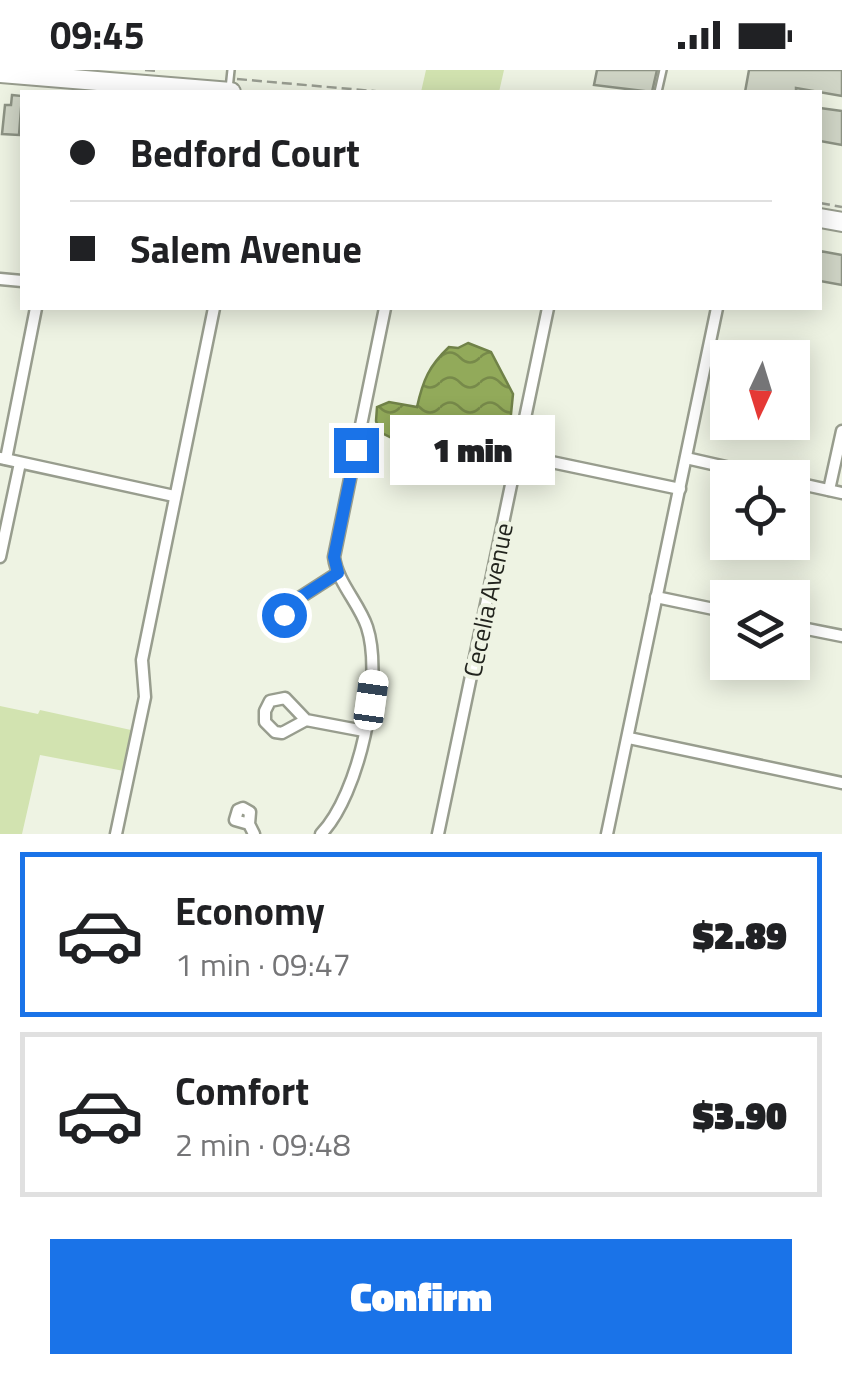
<!DOCTYPE html>
<meta charset="utf-8">
<style>
:root{--surface:#fff;--page:#f2f2f2;--text:#202124;--muted:#757577;--line:#e0e0e0;--accent:#1a73e8}
body{margin:0;font-family:"Titillium Web",sans-serif;background:var(--page);color:var(--text);height:100vh;display:flex;flex-direction:column;font-size:38px;white-space:nowrap}
*{box-sizing:border-box;margin:0}
p{font-size:32px;color:var(--muted)}
.icon{flex:none;width:55px;height:55px;fill:none;stroke:currentColor;stroke-width:2;stroke-linecap:round;stroke-linejoin:round}
.map{position:relative;height:764px;overflow:hidden}
.side{display:flex;flex-direction:column;background:var(--surface);flex:1}
.side>*{flex:none}
.hud{position:absolute;left:20px;top:20px;width:802px;height:220px;border-radius:0px;box-shadow:0 5px 25px #0003;display:grid;align-content:center;height:220px;padding:0 50px;background:var(--surface)}
.needle{width:65px;rotate:184deg}
.controls{position:absolute;left:710px;top:270px;display:grid;gap:20px}
.controls a{display:grid;place-items:center;width:100px;height:100px;border-radius:0px;background:var(--surface);box-shadow:0 5px 25px #0003;font-size:50px}
.end{position:absolute;width:45px;height:45px;margin:-22px;border:12px solid #1a73e8;background:#fff;box-shadow:0 0 0 5px #fff}
.from{border-radius:50%}
.bubble{position:absolute;height:70px;border-radius:0px;background:var(--surface);box-shadow:0 5px 25px #0003;font-size:32px;font-weight:800;line-height:70px;text-align:center}
.car{position:absolute;width:30px;height:60px;margin:-30px -15px;border-radius:12px;box-shadow:0 0 8px 2px #0007;background:linear-gradient(#fff 24%,#345 0 40%,#fff 0 76%,#345 0 86%,#fff 0)}
.hud b{display:flex;align-items:center;gap:35px;height:95px;font-size:38px}
.hud b+b{border-top:2px solid var(--line)}
.hud i{width:25px;height:25px;background:var(--text)}
ul{padding:18px 0 0;list-style:none}
li{display:flex;align-items:center;gap:30px;height:165px;margin:0 20px 15px;padding:0 30px;border:5px solid var(--line);border-radius:0px}
li div{flex:1}
li b{display:block;font-size:38px}
li em{font-style:normal;font-weight:800}
li.on{border-color:var(--accent)}
li>.icon{width:90px;height:90px;stroke-width:1.5}
.cta{display:flex;gap:20px;margin-top:auto;padding:20px 50px}
.cta a{flex:1;height:115px;border-radius:0px;background:var(--accent);color:#fff;font-size:40px;font-weight:800;line-height:115px;text-align:center}
.status{display:flex;justify-content:space-between;align-items:center;height:70px;padding:0 50px;background:var(--surface);direction:ltr}
.status svg{height:28px;fill:currentColor}
.map>svg:first-child{display:block}
.green{fill:#d2e3b0}
.water{fill:url(#water-waves);stroke:#708248;stroke-width:2.5}
.building{fill:#d0d5c6;stroke:#8d9384;stroke-width:2.5}
.lines{fill:none;stroke-linecap:round;stroke-linejoin:round}
.service-casing{stroke:#989d8e;stroke-width:10}
.minor-casing{stroke:#989d8e;stroke-width:15}
.primary-casing{stroke:#989d8e;stroke-width:22}
.path{stroke:#9a9e92;stroke-width:2.5;stroke-dasharray:10 5;stroke-linecap:butt}
.service{stroke:#fff;stroke-width:5}
.minor{stroke:#fff;stroke-width:10}
.primary{stroke:#fff;stroke-width:18}
.route{stroke:#1a73e8;stroke-width:12}
.labels{text-anchor:middle;dominant-baseline:central;stroke-width:8;stroke-linejoin:round;paint-order:stroke}
.street-label{font-size:25px;fill:#22241e;stroke:#eef3e3}
</style>
<div class="status"><b>09:45</b><svg viewBox="0 0 49 12"><path d="M0 12V9h3v3zM5 12V6h3v6zM10 12V3h3v9zM15 12V0h3v12zM26 1h20v11H26zM47 4h2v5h-2z"/></svg></div>
<div class="map">
<svg width="842" height="764" viewBox="0 0 842 764">
<defs>
<pattern id="water-waves" width="16" height="10" patternUnits="userSpaceOnUse" patternTransform="scale(2.5)"><rect width="16" height="10" fill="#92aa5a"/><path d="M0 5q4-4 8 0t8 0" fill="none" stroke="#778a4a"/></pattern>
</defs>
<rect width="100%" height="100%" fill="#eef3e3"/>
<g class="green">
<path d="M426 0H504L499 22H421Z"/>
<path d="M0 636 38 644 40 640 131 660 124 701 40 685 22 764H0Z"/>
</g>
<path class="water" d="M468 273 491 282 513 324 510 354 500 366 479 377 420 379 410 377 380 362 376 351 377 337 389 332 417 337C423 310 429 296 449 277L458 278Z"/>
<g class="building">
<path d="M597 0H657L652 22 594 15Z"/>
<path d="M749 0H842V26L796 18V22H745Z"/>
<path d="M12 25 22 26 19 65 2 64 5 35H11Z"/>
<path d="M820 38 842 41V75L820 71Z"/>
<path d="M820 181 842 185V215L820 211Z"/>
</g>
<g class="lines">
<defs>
<g id="service">
<path d="M229 19 231 0"/>
<path d="M658 22 663 0"/>
</g>
<g id="minor">
<path d="M0 209 22 211"/>
<path d="M518 385 680 419"/>
<path d="M0 388 174 426"/>
<path d="M686 388 774 408"/>
<path d="M6 389 36 238"/>
<path d="M792 412 842 423"/>
<path d="M829 420 842 361"/>
<path d="M0 487 20 393"/>
<path d="M656 527 728 542"/>
<path d="M296 530 293 543 284 545 278 541 279 530 284 526 296 530 338 503"/>
<path d="M792 556 842 566"/>
<path d="M306 650 285 628 270 631 265 641V652L275 662 282 663 306 650 364 661"/>
<path d="M629 668 842 713"/>
<path d="M249 754 235 750 238 740 243 738 250 742 249 754 254 764"/>
<path d="M116 764 145 627 142 590 214 238"/>
<path d="M321 764C359 725 384 609 367 557 359 533 337 512 334 487L385 238"/>
<path d="M438 764 548 238"/>
<path d="M607 764 717 238"/>
</g>
<g id="primary">
<path d="M0 3 231 22"/>
<path d="M820 148 842 152"/>
</g>
</defs>
<use href="#service" class="service-casing"/>
<use href="#minor" class="minor-casing"/>
<use href="#primary" class="primary-casing"/>
<g class="path">
<path d="M145 0 160 1"/>
<path d="M237 9 385 22"/>
<path d="M820 133 842 137"/>
</g>
<use href="#service" class="service"/>
<use href="#minor" class="minor"/>
<use href="#primary" class="primary"/>
</g>
<g class="lines">
<path class="route" d="M284 545 293 544 296 530 338 503 334 487 356 380"/>
</g>
<g class="labels">
<g class="street-label">
<text transform="translate(488 530) rotate(-78)">Cecelia Avenue</text>
</g>
</g>
</svg>
<div class="controls">
<a><svg class="needle" viewBox="-14 -14 28 28"><path d="M0-13l5 13h-10z" fill="#e53935"/><path d="M0 13l5-13h-10z" fill="#757577"/></svg></a>
<a><svg class="icon" aria-label="locate" viewBox="0 0 24 24"><circle cx="12" cy="12" r="6"/><path d="M12 2v4M12 18v4M2 12h4M18 12h4"/></svg></a>
<a><svg class="icon" aria-label="layers" viewBox="0 0 24 24"><path d="M12 4l9 5-9 5-9-5zM3 14l9 5 9-5"/></svg></a>
</div>
<i class="end from" style="left:284px;top:545px"></i>
<i class="end" style="left:356px;top:380px"></i>
<div class="bubble" style="left:390px;top:345px;width:165px">1 min</div>
<i class="car" style="left:371px;top:630px;rotate:8deg"></i>
<div class="hud">
<b><i class="from"></i>Bedford Court</b>
<b><i></i>Salem Avenue</b>
</div>
</div>
<section class="side">
<ul>
<li class="on"><svg class="icon" aria-label="car" viewBox="0 0 24 24"><path d="M5 17H2v-5l4-1 3-4h7l3 4 3 1v5h-3M9 17h6M6 11h13"/><circle cx="7" cy="17" r="2"/><circle cx="17" cy="17" r="2"/></svg><div><b>Economy</b><p>1 min · 09:47</p></div><em>$2.89</em></li>
<li><svg class="icon" aria-label="car" viewBox="0 0 24 24"><path d="M5 17H2v-5l4-1 3-4h7l3 4 3 1v5h-3M9 17h6M6 11h13"/><circle cx="7" cy="17" r="2"/><circle cx="17" cy="17" r="2"/></svg><div><b>Comfort</b><p>2 min · 09:48</p></div><em>$3.90</em></li>
</ul>
<div class="cta"><a>Confirm</a></div>
</section>
